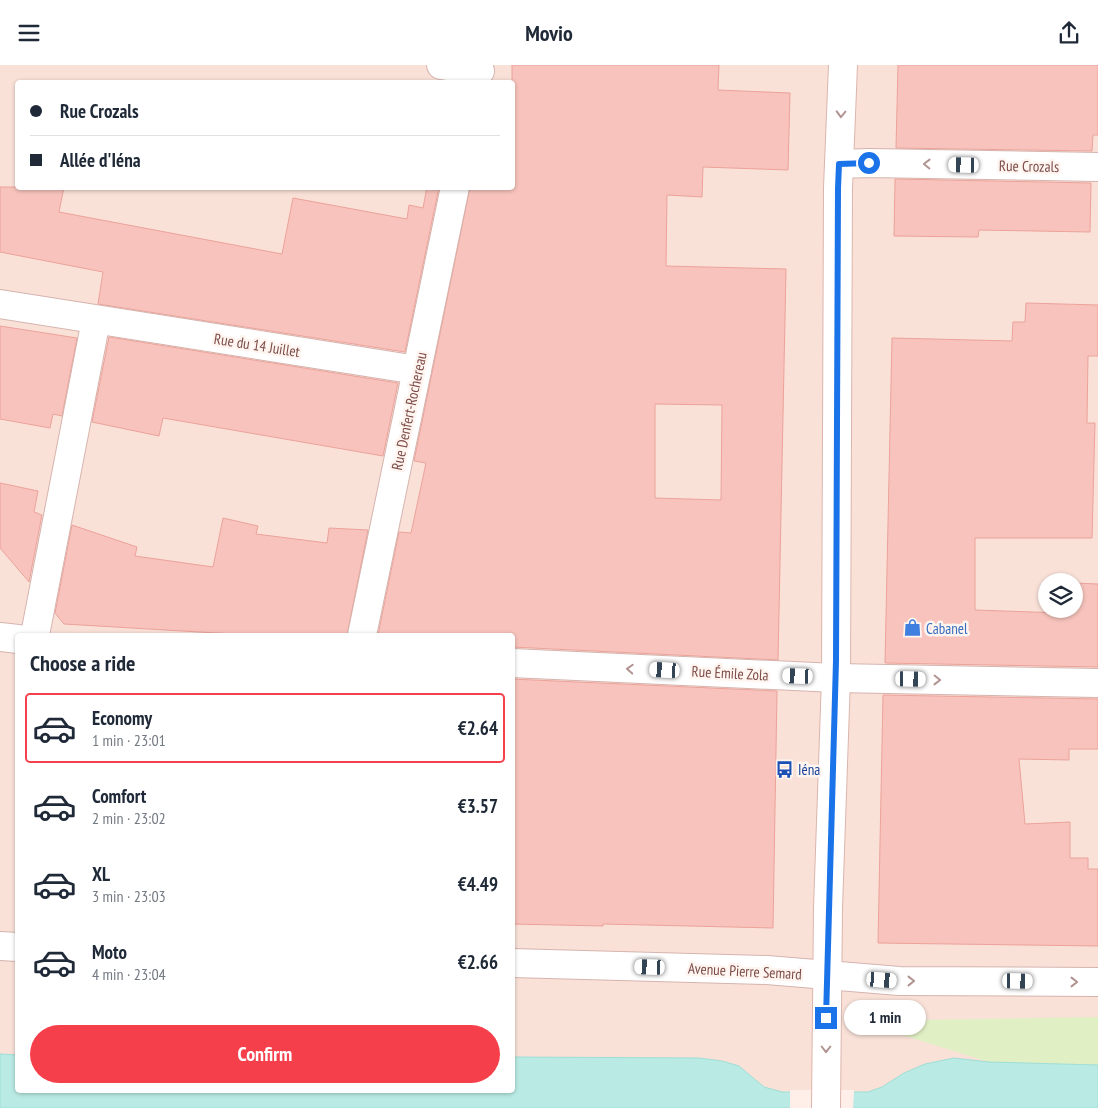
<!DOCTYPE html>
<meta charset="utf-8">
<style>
:root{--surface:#fff;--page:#f6f6f7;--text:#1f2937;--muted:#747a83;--line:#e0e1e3;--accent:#f5404b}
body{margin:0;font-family:"PT Sans Narrow",sans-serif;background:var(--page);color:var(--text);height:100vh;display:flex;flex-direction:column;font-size:19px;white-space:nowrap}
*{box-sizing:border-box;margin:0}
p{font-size:16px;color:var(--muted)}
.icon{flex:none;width:28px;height:28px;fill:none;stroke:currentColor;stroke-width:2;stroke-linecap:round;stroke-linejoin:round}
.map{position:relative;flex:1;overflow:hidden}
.panel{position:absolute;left:15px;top:568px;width:500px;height:460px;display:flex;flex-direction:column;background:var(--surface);border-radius:5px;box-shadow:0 1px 4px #0004}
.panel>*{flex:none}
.hud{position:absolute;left:15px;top:15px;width:500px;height:110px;border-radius:5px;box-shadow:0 1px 4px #0004;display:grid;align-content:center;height:110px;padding:0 15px;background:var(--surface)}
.buttons{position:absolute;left:1038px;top:508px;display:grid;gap:10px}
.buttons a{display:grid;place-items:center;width:45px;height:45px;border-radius:50%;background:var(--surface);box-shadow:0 1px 4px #0004;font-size:25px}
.end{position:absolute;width:22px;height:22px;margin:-11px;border:6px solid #1a73e8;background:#fff;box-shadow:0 0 0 2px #fff}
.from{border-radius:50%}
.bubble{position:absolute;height:35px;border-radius:18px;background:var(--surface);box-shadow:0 1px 4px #0004;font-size:16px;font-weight:800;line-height:35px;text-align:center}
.car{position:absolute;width:15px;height:30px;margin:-15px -8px;border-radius:6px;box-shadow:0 0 4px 1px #0007;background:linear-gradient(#fff 24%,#345 0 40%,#fff 0 76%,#345 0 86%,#fff 0)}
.hud b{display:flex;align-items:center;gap:18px;height:48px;font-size:19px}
.hud b+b{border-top:1px solid var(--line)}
.hud i{width:12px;height:12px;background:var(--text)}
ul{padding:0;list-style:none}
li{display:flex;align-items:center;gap:15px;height:70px;margin:0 10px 8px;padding:0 5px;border:2px solid transparent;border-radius:5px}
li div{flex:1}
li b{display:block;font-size:19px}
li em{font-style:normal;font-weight:800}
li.active{border-color:var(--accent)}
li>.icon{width:45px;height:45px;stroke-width:1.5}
h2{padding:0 15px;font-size:22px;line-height:60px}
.button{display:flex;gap:10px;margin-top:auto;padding:10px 15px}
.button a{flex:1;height:58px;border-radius:30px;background:var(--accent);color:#fff;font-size:20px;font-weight:800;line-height:58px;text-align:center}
header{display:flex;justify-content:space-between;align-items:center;height:65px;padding:0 15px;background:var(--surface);font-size:22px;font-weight:800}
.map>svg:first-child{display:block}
.residential{fill:#f9e1d8;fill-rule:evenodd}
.green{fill:#e1efc4}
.water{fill:#b9ebe4;stroke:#9eded6}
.pier{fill:#ffefe8}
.building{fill:#f7c3bc;stroke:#eca29a;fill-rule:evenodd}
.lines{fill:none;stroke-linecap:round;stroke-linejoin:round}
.minor-casing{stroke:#d5b4ae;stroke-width:30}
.secondary-casing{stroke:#dbb5ad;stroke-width:30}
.minor{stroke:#fff;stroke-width:28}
.secondary{stroke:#fff;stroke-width:28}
.oneway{stroke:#b19491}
.route{stroke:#1a73e8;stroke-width:6}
.labels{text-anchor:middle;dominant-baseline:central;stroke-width:5;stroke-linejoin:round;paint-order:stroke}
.street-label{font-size:15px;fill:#7d4c48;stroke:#fff5f0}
.shop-label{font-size:15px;fill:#366cbe;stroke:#fff5f0;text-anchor:start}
.transit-label{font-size:15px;fill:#164399;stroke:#fff5f0;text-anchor:start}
</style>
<header><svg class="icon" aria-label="menu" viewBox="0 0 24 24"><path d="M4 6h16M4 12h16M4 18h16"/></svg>Movio<svg class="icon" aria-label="share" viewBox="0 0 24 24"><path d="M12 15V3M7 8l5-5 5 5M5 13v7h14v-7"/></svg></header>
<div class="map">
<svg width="1098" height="1043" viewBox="0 0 1098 1043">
<rect width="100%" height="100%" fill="#ffefe8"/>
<path class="residential" d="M0 0H1098V1043H0ZM18 18H512V122H18ZM1046 516H1074V544H1046ZM18 570H512V1025H18Z"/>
<path class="green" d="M1098 952V1000L989 997 857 956Z"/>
<path class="water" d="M0 989 17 990 18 1025H512L513 992 699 993 722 996 739 1001 764 1022 782 1027H868L882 1022 904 1008 925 999 954 993 989 997 1098 1000V1043H0Z"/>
<path class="pier" d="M790 1025H854L853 1043H790Z"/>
<g class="building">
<path d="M512 0H719L718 25 790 28 788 105 703 102 702 132 667 130 666 201 786 204 778 595 512 582V570H378L399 467 411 468 426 398 414 396 470 122H512ZM655 339 722 340 721 435 655 433Z"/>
<path d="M898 0H1098V70H1093L1092 86 896 83Z"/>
<path d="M895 114 1091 118 1090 167 979 165 978 172 894 171Z"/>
<path d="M0 122H64L59 147 282 189 293 133 407 154 409 140 423 143 427 122H439L405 287 98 239 103 207 0 187Z"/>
<path d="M1026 238 1098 240V291H1088L1087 358H1095L1092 473H975V545L1061 548V544H1074V518L1098 519V602L885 598 892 273 1012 276 1013 257H1025Z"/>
<path d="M0 261 77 273 62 351 53 349 50 363 0 354Z"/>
<path d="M109 272 398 318 383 391 163 353 159 371 92 357Z"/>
<path d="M0 418 38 426 34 447 42 450 29 517 0 483Z"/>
<path d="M223 453 258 461 256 469 327 478 329 463 368 465 347 570H250L64 559 55 548 72 460 137 482 135 491 213 502Z"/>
<path d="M512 614 777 626 773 863 603 859V861L512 859Z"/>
<path d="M883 630 1098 634V684H1069V695L1019 694 1025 759 1070 757V793H1088V804H1098V881L878 878Z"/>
</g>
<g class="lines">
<defs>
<g id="minor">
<path d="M441 0 480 6"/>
<path d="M839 99 869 98 1098 102"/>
<path d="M0 239 417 305"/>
<path d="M35 570 96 255"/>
<path d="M362 570 455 122"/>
<path d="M0 572 18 574"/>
<path d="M512 598 836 613 1098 618"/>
<path d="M0 881 18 882"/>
<path d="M512 898 767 905 899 916 1098 917"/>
</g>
<path id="secondary" d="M826 1043 828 843 836 613 838 123 843 0"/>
</defs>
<use href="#minor" class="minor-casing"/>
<use href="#secondary" class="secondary-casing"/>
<use href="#minor" class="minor"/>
<use href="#secondary" class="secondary"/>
</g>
<defs><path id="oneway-chevron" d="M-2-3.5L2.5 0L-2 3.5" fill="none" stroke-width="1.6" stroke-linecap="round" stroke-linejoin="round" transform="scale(1.25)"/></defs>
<g class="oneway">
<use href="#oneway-chevron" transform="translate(841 49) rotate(92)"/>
<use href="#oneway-chevron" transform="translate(927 99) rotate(-179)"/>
<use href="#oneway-chevron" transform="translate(630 604) rotate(-177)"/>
<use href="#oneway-chevron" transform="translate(937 615) rotate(1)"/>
<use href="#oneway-chevron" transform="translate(911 916)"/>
<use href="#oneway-chevron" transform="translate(1074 917)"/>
<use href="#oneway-chevron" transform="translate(826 984) rotate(90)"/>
</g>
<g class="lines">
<path class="route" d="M826 953 836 596 838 123 839 99 869 98"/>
</g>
<defs>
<symbol id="shop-bare" viewBox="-9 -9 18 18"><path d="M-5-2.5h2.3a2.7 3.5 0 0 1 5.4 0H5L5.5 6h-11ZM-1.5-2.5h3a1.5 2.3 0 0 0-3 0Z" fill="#3f7fe0" stroke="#fff5f0" stroke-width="2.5" paint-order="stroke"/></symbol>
<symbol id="bus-bare" viewBox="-9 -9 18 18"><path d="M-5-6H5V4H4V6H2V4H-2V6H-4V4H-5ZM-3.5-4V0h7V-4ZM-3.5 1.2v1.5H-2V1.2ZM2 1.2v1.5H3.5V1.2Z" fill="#1a4fb4" stroke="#fff5f0" stroke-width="2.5" paint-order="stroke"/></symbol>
</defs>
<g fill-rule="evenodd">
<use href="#shop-bare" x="900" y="550" width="25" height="25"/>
<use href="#bus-bare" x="772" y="692" width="25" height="25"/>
</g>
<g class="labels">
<g class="street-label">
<text transform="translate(1029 101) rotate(1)">Rue Crozals</text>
<text transform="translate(257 280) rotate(9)">Rue du 14 Juillet</text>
<text transform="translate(409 346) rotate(-78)">Rue Denfert-Rochereau</text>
<text transform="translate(730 608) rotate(3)">Rue Émile Zola</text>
<text transform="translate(745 906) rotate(3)">Avenue Pierre Semard</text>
</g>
<g class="shop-label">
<text x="926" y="563">Cabanel</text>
</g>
<g class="transit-label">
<text x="798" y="704">Iéna</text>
</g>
</g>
</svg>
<div class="buttons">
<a><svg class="icon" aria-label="layers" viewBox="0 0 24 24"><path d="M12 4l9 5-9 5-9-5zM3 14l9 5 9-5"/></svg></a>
</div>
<i class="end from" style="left:869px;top:98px"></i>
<i class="end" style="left:826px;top:953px"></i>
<div class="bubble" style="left:844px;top:935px;width:82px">1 min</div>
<i class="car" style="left:964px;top:100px;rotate:271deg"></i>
<i class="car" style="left:665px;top:605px;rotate:273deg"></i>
<i class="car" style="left:798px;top:611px;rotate:272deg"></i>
<i class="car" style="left:911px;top:614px;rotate:91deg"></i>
<i class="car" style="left:650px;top:902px;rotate:272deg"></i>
<i class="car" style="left:882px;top:915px;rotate:94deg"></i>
<i class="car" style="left:1018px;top:916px;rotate:91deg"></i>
<div class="hud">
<b><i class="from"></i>Rue Crozals</b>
<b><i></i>Allée d'Iéna</b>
</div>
<section class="panel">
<h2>Choose a ride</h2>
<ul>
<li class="active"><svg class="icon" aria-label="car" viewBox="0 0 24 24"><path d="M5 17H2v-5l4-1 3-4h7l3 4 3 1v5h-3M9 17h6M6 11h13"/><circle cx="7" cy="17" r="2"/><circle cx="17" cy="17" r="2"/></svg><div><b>Economy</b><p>1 min · 23:01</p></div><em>€2.64</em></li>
<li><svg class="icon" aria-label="car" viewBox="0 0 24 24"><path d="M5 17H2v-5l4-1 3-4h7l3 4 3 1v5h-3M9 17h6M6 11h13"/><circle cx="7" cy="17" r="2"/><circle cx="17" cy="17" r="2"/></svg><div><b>Comfort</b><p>2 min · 23:02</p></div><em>€3.57</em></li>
<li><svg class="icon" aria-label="car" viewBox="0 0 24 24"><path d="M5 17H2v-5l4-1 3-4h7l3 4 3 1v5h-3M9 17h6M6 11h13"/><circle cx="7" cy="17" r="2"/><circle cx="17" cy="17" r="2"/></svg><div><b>XL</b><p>3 min · 23:03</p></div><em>€4.49</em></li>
<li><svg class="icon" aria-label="car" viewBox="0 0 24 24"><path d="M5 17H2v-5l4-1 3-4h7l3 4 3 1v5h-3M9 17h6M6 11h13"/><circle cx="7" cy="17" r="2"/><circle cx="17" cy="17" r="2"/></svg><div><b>Moto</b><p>4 min · 23:04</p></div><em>€2.66</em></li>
</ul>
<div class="button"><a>Confirm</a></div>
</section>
</div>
